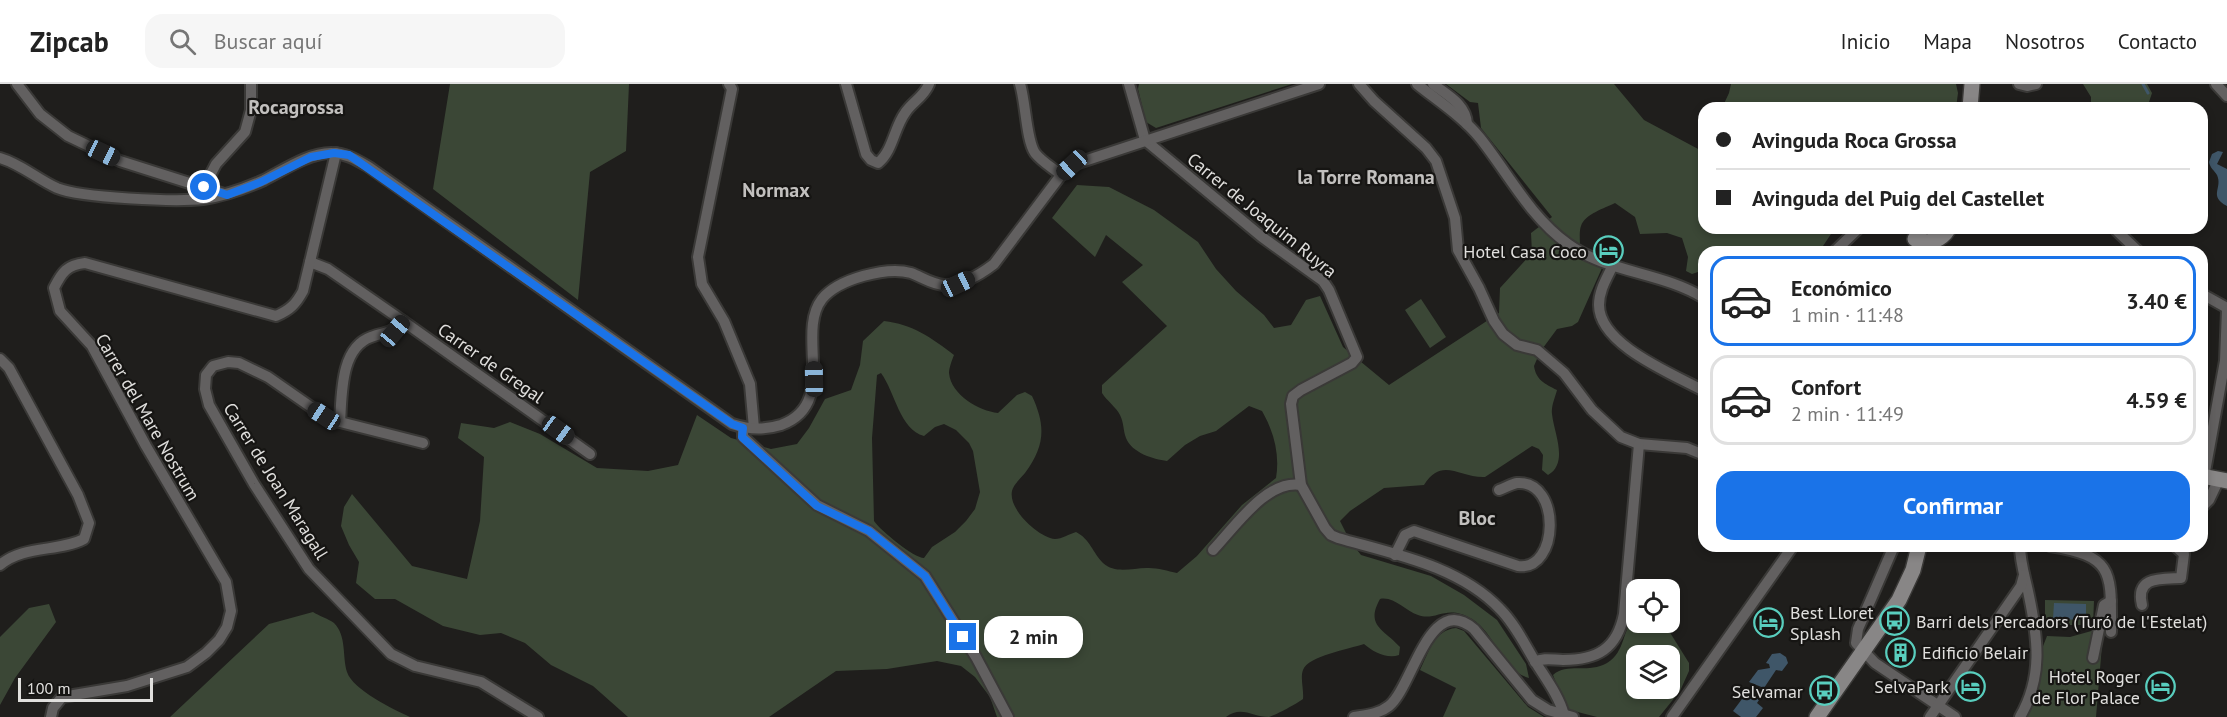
<!DOCTYPE html>
<html lang="es">
<meta charset="utf-8">
<style>
:root{--surface:#fff;--page:#f6f6f6;--text:#222;--muted:#767676;--line:#e0e0e0;--accent:#1a73e8}
body{margin:0;font-family:"PT Sans",sans-serif;background:var(--page);color:var(--text);height:100vh;display:flex;flex-direction:column;font-size:22px;white-space:nowrap}
*{box-sizing:border-box;margin:0}
p{font-size:20px;color:var(--muted)}
.icon{flex:none;width:33px;height:33px;fill:none;stroke:currentColor;stroke-width:2;stroke-linecap:round;stroke-linejoin:round}
.map{position:relative;flex:1;overflow:hidden}
.side{position:absolute;left:1698px;top:162px;width:510px;height:306px;display:flex;flex-direction:column;background:var(--surface);border-radius:18px;box-shadow:0 3px 9px #0003}
.side>*{flex:none}
.guide{position:absolute;left:1698px;top:18px;width:510px;height:132px;border-radius:18px;box-shadow:0 3px 9px #0003;display:grid;align-content:center;height:132px;padding:0 18px;background:var(--surface)}
.fabs{position:absolute;left:1626px;top:495px;display:grid;gap:12px}
.fabs a{display:grid;place-items:center;width:54px;height:54px;border-radius:12px;background:var(--surface);box-shadow:0 3px 9px #0003;font-size:30px}
.scale{position:absolute;left:18px;bottom:15px;width:135px;box-sizing:border-box;padding-left:6px;border:3px solid #e0dfdd;border-top:0;font-size:16px;line-height:21px;white-space:nowrap;color:#e0dfdd;-webkit-text-stroke:4px #161513;paint-order:stroke}
.end{position:absolute;width:27px;height:27px;margin:-14px;border:8px solid #1a73e8;background:#fff;box-shadow:0 0 0 3px #fff}
.from{border-radius:50%}
.bubble{position:absolute;height:42px;border-radius:18px;background:var(--surface);box-shadow:0 3px 9px #0003;font-size:20px;font-weight:700;line-height:42px;text-align:center}
.car{position:absolute;width:18px;height:36px;margin:-18px -9px;border-radius:8px;box-shadow:0 0 4px 2px #0007;background:linear-gradient(#222 24%,#8ab4d8 0 40%,#222 0 76%,#8ab4d8 0 86%,#222 0)}
.guide b{display:flex;align-items:center;gap:21px;height:57px;font-size:22px}
.guide b+b{border-top:2px solid var(--line)}
.guide i{width:15px;height:15px;background:var(--text)}
ul{padding:10px 0 0;list-style:none}
li{display:flex;align-items:center;gap:18px;height:90px;margin:0 12px 9px;padding:0 6px;border:3px solid var(--line);border-radius:18px}
li div{flex:1}
li b{display:block;font-size:22px}
li em{font-style:normal;font-weight:700}
li.selected{border-color:var(--accent)}
li>.icon{width:54px;height:54px;stroke-width:1.5}
.action{display:flex;gap:12px;margin-top:auto;padding:12px 18px}
.action a{flex:1;height:69px;border-radius:18px;background:var(--accent);color:#fff;font-size:24px;font-weight:700;line-height:69px;text-align:center}
header{display:flex;align-items:center;gap:36px;box-sizing:border-box;height:84px;padding:0 30px;background:var(--surface);border-bottom:2px solid var(--line)}
header strong{font-size:28px}
nav{display:flex;gap:33px;margin-inline-start:auto;font-size:21px}
.search{width:420px;height:54px;background:var(--page);display:flex;align-items:center;gap:15px;box-sizing:border-box;padding:0 21px;border-radius:18px;color:var(--muted);font-size:22px}
.map>svg:first-child{display:block}
.green{fill:#3b4736;fill-rule:evenodd}
.water{fill:#3f5668}
.lines{fill:none;stroke-linecap:round;stroke-linejoin:round}
.stream{stroke:#3f5668;stroke-width:3}
.street-casing{stroke:#3a3937;stroke-width:14}
.secondary-casing{stroke:#3a3937;stroke-width:18}
.street{stroke:#626060;stroke-width:10}
.secondary{stroke:#888686;stroke-width:15}
.route{stroke:#1a73e8;stroke-width:8}
.labels{text-anchor:middle;dominant-baseline:central;stroke-width:4.5;stroke-linejoin:round;paint-order:stroke}
.street-label{font-size:18px;fill:#e0dfdd;stroke:#161513}
.poi-label{font-size:18px;fill:#e0dfdd;stroke:#161513;text-anchor:end}
.neighbourhood-label{font-size:20px;font-weight:bold;fill:#c2c0be;stroke:#161513}
</style>
<header>
<strong>Zipcab</strong>
<div class="search"><svg class="icon" aria-label="search" viewBox="0 0 24 24"><circle cx="10" cy="10" r="6"/><path d="M15 15l6 6"/></svg>Buscar aquí</div>
<nav><a>Inicio</a><a>Mapa</a><a>Nosotros</a><a>Contacto</a></nav>
</header>
<div class="map">
<svg width="2227" height="633" viewBox="0 0 2227 633">
<rect width="100%" height="100%" fill="#1f1e1c"/>
<g class="green">
<path d="M450 0H629L626 67 590 88 578 216 433 105Z"/>
<path d="M1139 0H1292L1156 44 1146 38 1138 5Z"/>
<path d="M1446 0H1614L1644 36 1700 66 1704 58V144H1835L1819 168H1740L1730 163 1721 168H1704V186L1692 190 1686 187 1688 173 1682 154 1667 149 1640 150 1635 133 1615 119C1605 124 1585 130 1581 142 1579 147 1580 156 1580 162L1607 178 1602 184 1578 238 1572 242 1557 245 1540 268 1534 282C1536 296 1545 300 1557 306 1555 314 1551 322 1552 330 1554 349 1569 379 1548 391L1542 386 1543 371 1539 365 1532 362 1485 393C1459 394 1442 372 1424 401L1384 404 1350 427 1340 437 1350 457 1361 471 1431 492 1464 511 1497 536 1526 580 1529 594C1501 586 1496 550 1472 535 1446 519 1436 538 1418 531 1405 527 1394 512 1380 515 1365 542 1384 545 1400 563L1399 571C1387 575 1373 568 1364 560 1349 565 1308 572 1303 586 1300 594 1304 606 1303 615 1296 620 1276 631 1269 633 1253 633 1241 621 1226 633H997L990 613 975 593 961 582 937 577 887 585 836 587 769 633H628L593 602 551 581 525 559 501 549 480 551 443 542 395 515H375L356 499 359 478 349 461 341 442 344 423 352 410 412 482 467 495 480 437 484 373 458 354 461 339 494 344 510 338 540 350 597 384 648 387 678 381 697 331 731 354 771 365 797 360 809 344 825 315 851 306 860 281 863 257 884 237C912 240 932 254 954 271 952 276 949 284 949 289 951 311 979 327 998 329L1017 311 1025 308 1032 312C1046 342 1045 362 1025 389 1021 394 1013 401 1012 407 1008 425 1038 453 1055 455 1062 455 1069 450 1076 448 1090 455 1093 469 1103 479 1116 491 1135 483 1149 484 1158 484 1168 487 1177 489L1197 472 1242 421 1276 394C1280 371 1274 348 1262 327L1249 322 1216 347 1200 352 1185 361 1167 377C1153 375 1132 369 1126 354 1123 346 1124 339 1120 331 1116 323 1107 317 1102 309V301L1167 242 1122 198 1143 181 1106 151 1095 173 1052 134 1077 101 1109 103 1154 126 1198 158 1216 185 1236 207 1264 231 1274 244 1291 241 1306 216 1320 212 1343 263 1389 301 1499 229 1500 204 1532 169 1531 149 1552 133 1481 44 1478 19 1470 18ZM881 289C895 308 900 346 924 352L935 343 944 340 956 346 969 359 973 367 980 408 975 425 966 437 955 448 932 463 924 474C914 474 881 447 874 437L872 354 877 291Z"/>
<path d="M1731 0H1956L1958 9 1956 24H1722L1729 9Z"/>
<path d="M2083 0H2147L2152 9 2147 24H2091V13Z"/>
<path d="M1421 215 1446 253 1430 264 1405 226Z"/>
<path d="M2106 513 2096 633H2025L2040 570 2047 552 2070 553 2095 546 2102 518Z"/>
<path d="M2045 516 2094 517 2093 541H2045Z"/>
<path d="M49 520 56 538 15 594 0 621V553L29 524Z"/>
<path d="M313 528C319 532 329 535 334 539 347 552 342 572 347 588 353 606 393 625 410 633H170L269 540Z"/>
<path d="M1636 531V538L1664 539 1689 579V587L1680 607 1659 633H1597L1566 625 1553 591C1567 578 1587 590 1607 579 1626 568 1622 544 1636 531ZM1636 572H1670V604H1636Z"/>
<path d="M1456 544 1464 547 1528 623 1544 633H1443L1456 604 1420 586C1429 568 1434 546 1456 544Z"/>
</g>
<g class="water">
<path d="M2218 67 2223 68 2217 80 2227 85V122C2208 112 2223 104 2217 91 2214 86 2210 84 2209 78L2212 70Z"/>
<path d="M2054 519 2086 520V536L2053 535Z"/>
<path d="M1780 569 1786 573 1788 579 1782 587 1776 586 1764 604 1749 598 1758 586 1770 584 1769 580 1766 579 1772 570Z"/>
<path d="M1748 607 1759 616 1757 619 1763 624 1756 633H1741L1733 627Z"/>
</g>
<g class="lines">
<path class="stream" d="M2143 0 2148 9"/>
<defs>
<g id="street">
<path d="M17 0 40 30 68 52 120 77 224 110"/>
<path d="M729 0 732 5 698 173 702 200 724 237 750 300 754 344"/>
<path d="M846 0 866 70 871 76 878 79C893 67 894 44 905 29 912 18 924 13 929 0"/>
<path d="M1020 0C1026 19 1026 56 1035 69 1042 78 1053 84 1061 91"/>
<path d="M1129 0 1145 56"/>
<path d="M1359 0 1374 17 1426 64 1436 77 1455 134 1458 166 1479 204 1494 237 1503 250 1517 261 1537 266 1564 289 1592 326 1621 353 1639 360 1687 364 1704 371"/>
<path d="M1417 0C1438 17 1463 33 1480 54 1508 89 1530 133 1568 160 1608 189 1662 188 1704 214"/>
<path d="M1433 0C1447 11 1466 20 1467 40"/>
<path d="M2019 0 2027 2 2036 0"/>
<path d="M2216 0 2227 12"/>
<path d="M1145 56 1262 153 1323 197 1329 206 1357 273 1352 279 1301 306 1293 312 1291 320 1301 401 1325 444 1331 451 1338 454C1394 470 1459 482 1500 525 1515 540 1525 561 1536 579 1546 595 1559 612 1564 631"/>
<path d="M0 74C21 80 37 95 57 104 81 114 175 118 203 115 224 112 244 105 264 96 284 86 308 69 331 69 346 69 357 76 369 83L732 340C747 345 765 346 781 341 839 320 795 250 822 215 838 195 887 182 911 189 922 193 933 201 945 201 963 201 981 190 994 180L1061 91 1072 81 1319 0"/>
<path d="M204 103 216 80 245 48 251 26V0"/>
<path d="M2117 147 2139 168"/>
<path d="M1834 168 1859 144"/>
<path d="M310 178 328 185 403 237 590 370"/>
<path d="M1613 181C1607 194 1599 206 1599 221 1599 261 1673 290 1704 307"/>
<path d="M2202 210 2227 224"/>
<path d="M0 275 9 284 78 411 89 439 84 455C59 468 23 461 0 481"/>
<path d="M340 338C342 311 340 264 371 253 387 247 391 251 403 237"/>
<path d="M743 344V353L817 421 869 447 925 492 976 573 1008 633"/>
<path d="M423 359 340 338 324 332 268 293 239 279 228 278 213 282 206 291 205 305 209 321 254 400 309 485 391 570 415 582 481 598 538 633"/>
<path d="M2204 393 2225 277 2227 226"/>
<path d="M2202 423 2209 416 2219 395"/>
<path d="M1894 462 1858 545 1856 559 1875 579 1955 633"/>
<path d="M2020 462C2020 479 2026 496 2029 512 2038 555 2043 593 2020 633"/>
<path d="M2050 462C2115 472 2111 489 2111 548"/>
<path d="M1213 466C1235 443 1267 395 1301 401"/>
<path d="M1395 471 1405 451 1414 447 1518 482C1559 488 1562 396 1517 399 1511 400 1505 404 1499 406"/>
<path d="M2142 521C2135 492 2161 495 2181 494L2184 470 2175 462"/>
<path d="M2093 574 2104 521 2111 517"/>
<path d="M1535 578C1544 573 1553 576 1563 576 1597 576 1617 565 1624 530L1639 360"/>
<path d="M51 633 53 624 62 613 127 602 187 583 206 569 219 556 227 543 231 527 226 498 146 362 92 262 60 227 54 204C62 188 67 181 85 179L276 232C290 226 296 220 303 207L336 69"/>
<path d="M1354 633C1366 631 1379 630 1389 622 1413 603 1429 507 1474 545L1532 616 1548 626 1573 633"/>
<path d="M1672 633 1793 462"/>
<path d="M1930 633 2021 502 2024 491"/>
</g>
<g id="secondary">
<path d="M1970 24 1972 0"/>
<path d="M1915 155C1929 161 1941 157 1949 144"/>
<path d="M2202 392 2227 397"/>
<path d="M1817 633 1899 516 1913 486 1919 462"/>
</g>
</defs>
<use href="#street" class="street-casing"/>
<use href="#secondary" class="secondary-casing"/>
<use href="#street" class="street"/>
<use href="#secondary" class="secondary"/>
</g>
<g class="lines">
<path class="route" d="M204 103 227 111 261 98 311 73 334 69 349 71 732 340 743 344 742 353 817 422 869 447 925 492 963 553"/>
</g>
<defs>
<symbol id="hotel-ring" viewBox="-11 -11 22 22"><circle r="9.5" fill="#161513" stroke="#59cebe" stroke-width="1.5"/><path d="M-6-4.5h1.5V1H6V5H4.5V3h-9V5H-6ZM-4 0a1.8 1.8 0 1 1 3.6 0ZM.5 0V-2.5h3Q6-2.5 6 0Z" fill="#59cebe"/></symbol>
<symbol id="bus-ring" viewBox="-11 -11 22 22"><circle r="9.5" fill="#161513" stroke="#59cebe" stroke-width="1.5"/><path d="M-5-6H5V4H4V6H2V4H-2V6H-4V4H-5ZM-3.5-4V0h7V-4ZM-3.5 1.2v1.5H-2V1.2ZM2 1.2v1.5H3.5V1.2Z" fill="#59cebe"/></symbol>
<symbol id="building-ring" viewBox="-11 -11 22 22"><circle r="9.5" fill="#161513" stroke="#59cebe" stroke-width="1.5"/><path d="M-4-6H4V6H1V3H-1V6H-4ZM-2.5-4.3h1.7v1.8h-1.7ZM.8-4.3h1.7v1.8H.8ZM-2.5-1h1.7V.8h-1.7ZM.8-1h1.7V.8H.8Z" fill="#59cebe"/></symbol>
</defs>
<g fill-rule="evenodd">
<use href="#hotel-ring" x="1592" y="150" width="33" height="33"/>
<use href="#bus-ring" x="1878" y="520" width="33" height="33"/>
<use href="#hotel-ring" x="1752" y="522" width="33" height="33"/>
<use href="#building-ring" x="1884" y="552" width="33" height="33"/>
<use href="#hotel-ring" x="1954" y="586" width="33" height="33"/>
<use href="#hotel-ring" x="2144" y="586" width="33" height="33"/>
<use href="#bus-ring" x="1808" y="590" width="33" height="33"/>
</g>
<g class="labels">
<g class="street-label">
<text transform="translate(1262 131) rotate(39)">Carrer de Joaquim Ruyra</text>
<text transform="translate(491 279) rotate(35)">Carrer de Gregal</text>
<text transform="translate(148 333) rotate(60)">Carrer del Mare Nostrum</text>
<text transform="translate(276 397) rotate(58)">Carrer de Joan Maragall</text>
</g>
<g class="poi-label">
<text x="1587" y="167">Hotel Casa Coco</text>
<text x="1790" y="528" text-anchor="start">Best Lloret<tspan x="1790" dy="21">Splash</tspan></text>
<text x="1916" y="537" text-anchor="start">Barri dels Percadors (Turó de l'Estelat)</text>
<text x="1922" y="568" text-anchor="start">Edificio Belair</text>
<text x="2140" y="592">Hotel Roger<tspan x="2140" dy="21">de Flor Palace</tspan></text>
<text x="1949" y="602">SelvaPark</text>
<text x="1803" y="607">Selvamar</text>
</g>
<g class="neighbourhood-label">
<text x="296" y="23">Rocagrossa</text>
<text x="1366" y="93">la Torre Romana</text>
<text x="776" y="106">Normax</text>
<text x="1477" y="434">Bloc</text>
</g>
</g>
</svg>
<div class="fabs">
<a><svg class="icon" aria-label="locate" viewBox="0 0 24 24"><circle cx="12" cy="12" r="6"/><path d="M12 2v4M12 18v4M2 12h4M18 12h4"/></svg></a>
<a><svg class="icon" aria-label="layers" viewBox="0 0 24 24"><path d="M12 4l9 5-9 5-9-5zM3 14l9 5 9-5"/></svg></a>
</div>
<div class="scale">100 m</div>
<i class="end from" style="left:204px;top:103px"></i>
<i class="end" style="left:963px;top:553px"></i>
<div class="bubble" style="left:984px;top:532px;width:99px">2 min</div>
<i class="car" style="left:103px;top:69px;rotate:115deg"></i>
<i class="car" style="left:1072px;top:81px;rotate:227deg"></i>
<i class="car" style="left:958px;top:200px;rotate:65deg"></i>
<i class="car" style="left:395px;top:247px;rotate:40deg"></i>
<i class="car" style="left:814px;top:295px;rotate:359deg"></i>
<i class="car" style="left:324px;top:332px;rotate:303deg"></i>
<i class="car" style="left:558px;top:346px;rotate:126deg"></i>
<div class="guide">
<b><i class="from"></i>Avinguda Roca Grossa</b>
<b><i></i>Avinguda del Puig del Castellet</b>
</div>
<section class="side">
<ul>
<li class="selected"><svg class="icon" aria-label="car" viewBox="0 0 24 24"><path d="M5 17H2v-5l4-1 3-4h7l3 4 3 1v5h-3M9 17h6M6 11h13"/><circle cx="7" cy="17" r="2"/><circle cx="17" cy="17" r="2"/></svg><div><b>Económico</b><p>1 min · 11:48</p></div><em>3.40 €</em></li>
<li><svg class="icon" aria-label="car" viewBox="0 0 24 24"><path d="M5 17H2v-5l4-1 3-4h7l3 4 3 1v5h-3M9 17h6M6 11h13"/><circle cx="7" cy="17" r="2"/><circle cx="17" cy="17" r="2"/></svg><div><b>Confort</b><p>2 min · 11:49</p></div><em>4.59 €</em></li>
</ul>
<div class="action"><a>Confirmar</a></div>
</section>
</div>
